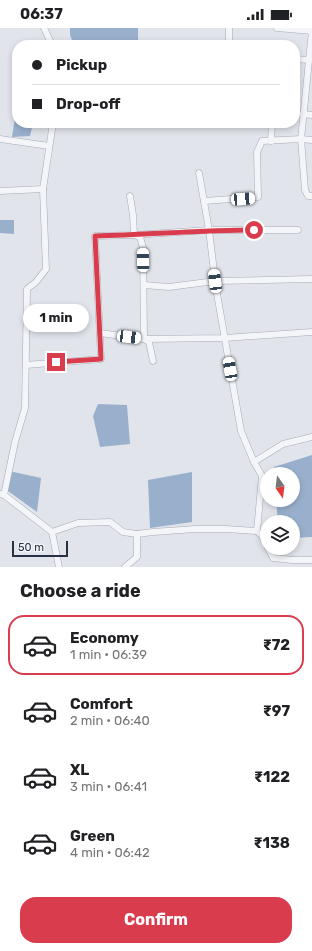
<!DOCTYPE html>
<meta charset="utf-8">
<style>
:root{--surface:#fff;--page:#f6f6f6;--text:#202124;--muted:#757577;--line:#e0e0e0;--accent:#d93d4d}
body{margin:0;font-family:Rubik,sans-serif;background:var(--page);color:var(--text);height:100vh;display:flex;flex-direction:column;font-size:15px;white-space:nowrap}
*{box-sizing:border-box;margin:0}
p{font-size:13px;color:var(--muted)}
.icon{flex:none;width:22px;height:22px;fill:none;stroke:currentColor;stroke-width:2;stroke-linecap:round;stroke-linejoin:round}
.map{position:relative;height:539px;overflow:hidden}
.details{display:flex;flex-direction:column;background:var(--surface);flex:1}
.details>*{flex:none}
.top-card{position:absolute;left:12px;top:12px;width:288px;height:88px;border-radius:16px;box-shadow:0 2px 6px #0003;display:grid;align-content:center;height:88px;padding:0 20px;background:var(--surface)}
.needle{width:26px;rotate:166deg}
.buttons{position:absolute;left:260px;top:439px;display:grid;gap:8px}
.buttons a{display:grid;place-items:center;width:40px;height:40px;border-radius:50%;background:var(--surface);box-shadow:0 2px 6px #0003;font-size:20px}
.scale{position:absolute;left:12px;bottom:10px;width:56px;box-sizing:border-box;padding-left:4px;border:2px solid #283144;border-top:0;font-size:11px;line-height:14px;white-space:nowrap;color:#283144;-webkit-text-stroke:3px #f0f3f8;paint-order:stroke}
.end{position:absolute;width:18px;height:18px;margin:-9px;border:5px solid #d93d4d;background:#fff;box-shadow:0 0 0 2px #fff}
.from{border-radius:50%}
.bubble{position:absolute;height:28px;border-radius:14px;background:var(--surface);box-shadow:0 2px 6px #0003;font-size:13px;font-weight:700;line-height:28px;text-align:center}
.car{position:absolute;width:12px;height:24px;margin:-12px -6px;border-radius:5px;box-shadow:0 0 3px 1px #0007;background:linear-gradient(#fff 24%,#345 0 40%,#fff 0 76%,#345 0 86%,#fff 0)}
.top-card b{display:flex;align-items:center;gap:14px;height:38px;font-size:15px}
.top-card b+b{border-top:1px solid var(--line)}
.top-card i{width:10px;height:10px;background:var(--text)}
ul{padding:0;list-style:none}
li{display:flex;align-items:center;gap:12px;height:60px;margin:0 8px 6px;padding:0 12px;border:2px solid transparent;border-radius:16px}
li div{flex:1}
li b{display:block;font-size:15px}
li em{font-style:normal;font-weight:700}
li.current{border-color:var(--accent)}
li>.icon{width:36px;height:36px;stroke-width:1.5}
h2{padding:0 20px;font-size:18px;line-height:48px}
.primary-button{display:flex;gap:8px;margin-top:auto;padding:8px 20px}
.primary-button a{flex:1;height:46px;border-radius:16px;background:var(--accent);color:#fff;font-size:16px;font-weight:700;line-height:46px;text-align:center}
.status{display:flex;justify-content:space-between;align-items:center;height:28px;padding:0 20px;background:var(--surface);direction:ltr}
.status svg{height:11px;fill:currentColor}
.map>svg:first-child{display:block}
.water{fill:#99b0cd}
.lines{fill:none;stroke-linecap:round;stroke-linejoin:round}
.street-casing{stroke:#a6abb6;stroke-width:7}
.street{stroke:#f4f5f8;stroke-width:6}
.route{stroke:#d93d4d;stroke-width:5}
</style>
<div class="status"><b>06:37</b><svg viewBox="0 0 49 12"><path d="M0 12V9h3v3zM5 12V6h3v6zM10 12V3h3v9zM15 12V0h3v12zM26 1h20v11H26zM47 4h2v5h-2z"/></svg></div>
<div class="map">
<svg width="312" height="539" viewBox="0 0 312 539">
<rect width="100%" height="100%" fill="#e1e4eb"/>
<g class="water">
<path d="M70 0H138V16L74 17 70 7Z"/>
<path d="M16 83H17V95H33L30 108 12 109Z"/>
<path d="M0 192H14V206L0 205Z"/>
<path d="M98 376 127 377 130 416 100 419 93 388Z"/>
<path d="M312 427V509L293 510V494H278L276 472H293V446H275L274 439Z"/>
<path d="M9 443 41 450 37 484 8 463Z"/>
<path d="M192 444V494L150 500 148 452Z"/>
</g>
<g class="lines">
<defs>
<g id="street">
<path d="M44 0 52 17"/>
<path d="M229 0V17"/>
<path d="M277 0 312 3 301 111 305 162 308 168H312"/>
<path d="M295 31 309 32"/>
<path d="M303 86 312 87"/>
<path d="M0 111 49 118"/>
<path d="M271 113 272 95"/>
<path d="M199 145 209 202 216 260 241 403 254 434 283 416 312 409"/>
<path d="M43 161 53 95"/>
<path d="M0 163 43 161 46 241 36 254 27 261 25 380 15 414 4 467"/>
<path d="M130 168 133 187 134 207 140 209 143 220 144 311 149 314 153 333"/>
<path d="M204 173 258 169 257 124 262 113 301 111 312 112"/>
<path d="M144 257 169 259 215 253 312 251"/>
<path d="M100 305 144 311 225 310 312 304"/>
<path d="M26 337 101 331 95 208 134 207 209 202H298"/>
<path d="M254 434 262 448 257 503"/>
<path d="M0 466 4 467 52 504 78 495 110 494 123 504 137 506 153 504 195 501H226L257 503 262 508 267 517"/>
<path d="M52 504 59 539"/>
<path d="M268 520 273 530 292 532H312"/>
<path d="M125 539 137 529V506"/>
</g>
</defs>
<use href="#street" class="street-casing"/>
<use href="#street" class="street"/>
</g>
<g class="lines">
<path class="route" d="M56 334 101 331 95 208C148 207 200 202 254 202"/>
</g>
</svg>
<div class="buttons">
<a><svg class="needle" viewBox="-14 -14 28 28"><path d="M0-13l5 13h-10z" fill="#e53935"/><path d="M0 13l5-13h-10z" fill="#757577"/></svg></a>
<a><svg class="icon" aria-label="layers" viewBox="0 0 24 24"><path d="M12 4l9 5-9 5-9-5zM3 14l9 5 9-5"/></svg></a>
</div>
<div class="scale">50 m</div>
<i class="end from" style="left:254px;top:202px"></i>
<i class="end" style="left:56px;top:334px"></i>
<div class="bubble" style="left:23px;top:276px;width:66px">1 min</div>
<i class="car" style="left:243px;top:171px;rotate:86deg"></i>
<i class="car" style="left:143px;top:232px;rotate:359deg"></i>
<i class="car" style="left:215px;top:253px;rotate:353deg"></i>
<i class="car" style="left:129px;top:309px;rotate:97deg"></i>
<i class="car" style="left:230px;top:341px;rotate:350deg"></i>
<div class="top-card">
<b><i class="from"></i>Pickup</b>
<b><i></i>Drop-off</b>
</div>
</div>
<section class="details">
<h2>Choose a ride</h2>
<ul>
<li class="current"><svg class="icon" aria-label="car" viewBox="0 0 24 24"><path d="M5 17H2v-5l4-1 3-4h7l3 4 3 1v5h-3M9 17h6M6 11h13"/><circle cx="7" cy="17" r="2"/><circle cx="17" cy="17" r="2"/></svg><div><b>Economy</b><p>1 min · 06:39</p></div><em>₹72</em></li>
<li><svg class="icon" aria-label="car" viewBox="0 0 24 24"><path d="M5 17H2v-5l4-1 3-4h7l3 4 3 1v5h-3M9 17h6M6 11h13"/><circle cx="7" cy="17" r="2"/><circle cx="17" cy="17" r="2"/></svg><div><b>Comfort</b><p>2 min · 06:40</p></div><em>₹97</em></li>
<li><svg class="icon" aria-label="car" viewBox="0 0 24 24"><path d="M5 17H2v-5l4-1 3-4h7l3 4 3 1v5h-3M9 17h6M6 11h13"/><circle cx="7" cy="17" r="2"/><circle cx="17" cy="17" r="2"/></svg><div><b>XL</b><p>3 min · 06:41</p></div><em>₹122</em></li>
<li><svg class="icon" aria-label="car" viewBox="0 0 24 24"><path d="M5 17H2v-5l4-1 3-4h7l3 4 3 1v5h-3M9 17h6M6 11h13"/><circle cx="7" cy="17" r="2"/><circle cx="17" cy="17" r="2"/></svg><div><b>Green</b><p>4 min · 06:42</p></div><em>₹138</em></li>
</ul>
<div class="primary-button"><a>Confirm</a></div>
</section>
